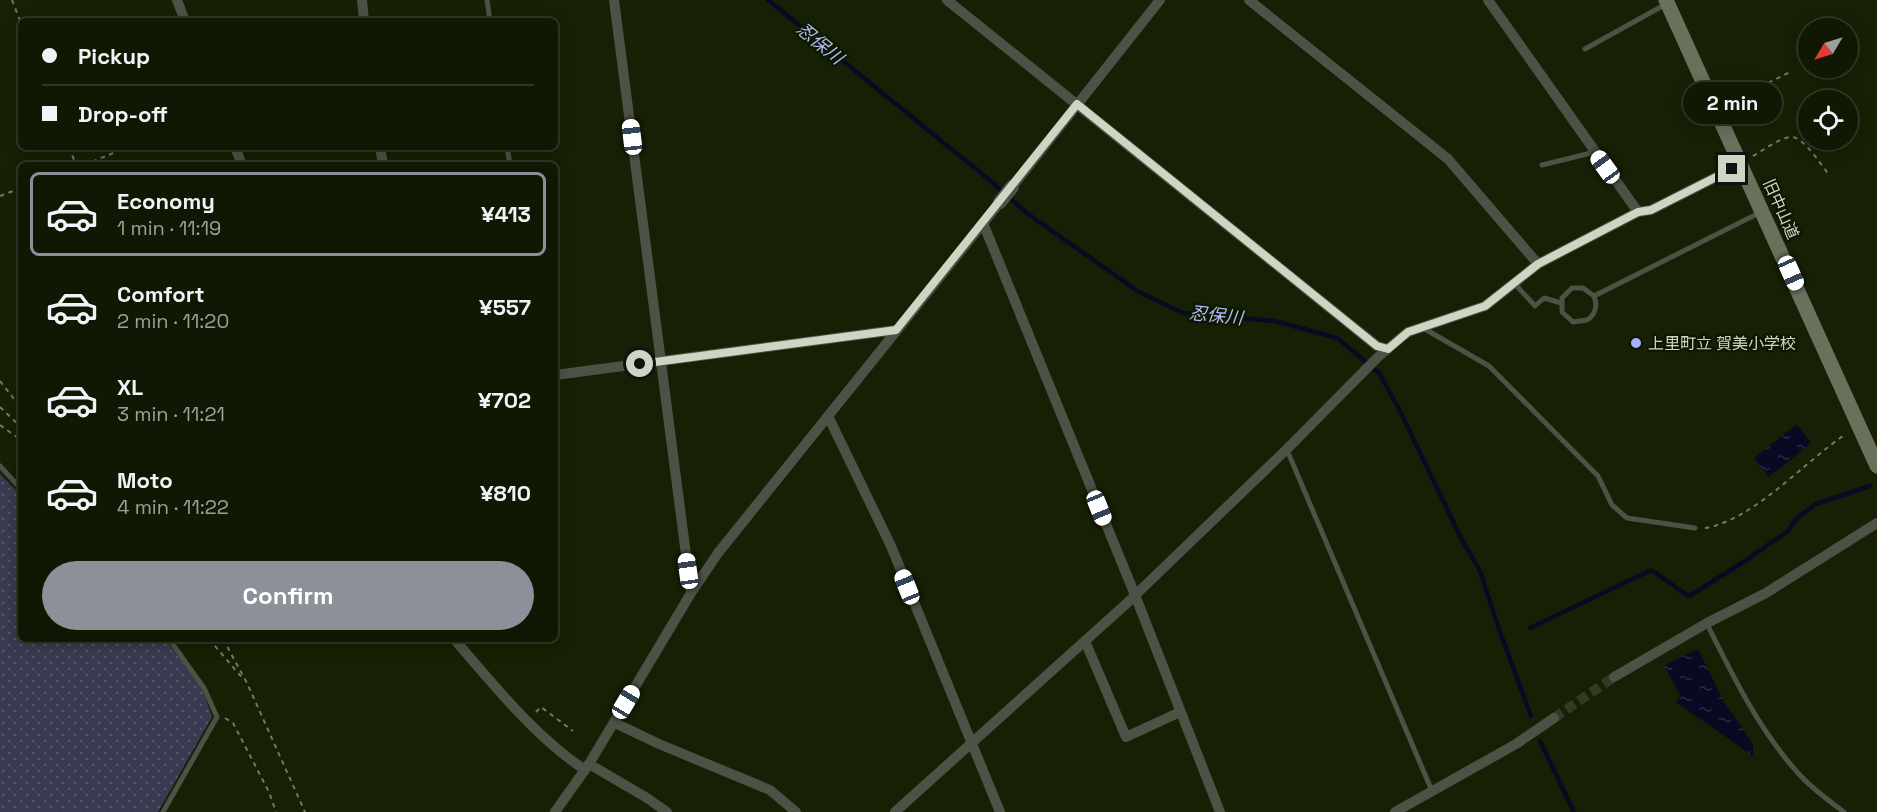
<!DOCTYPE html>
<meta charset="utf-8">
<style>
:root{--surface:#101803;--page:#19210d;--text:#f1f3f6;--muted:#9ca09a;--line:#303725;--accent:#8c9099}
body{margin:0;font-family:"Space Grotesk","Noto Sans JP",sans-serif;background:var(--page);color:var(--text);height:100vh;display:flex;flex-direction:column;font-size:22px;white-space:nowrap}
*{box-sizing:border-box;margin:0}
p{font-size:20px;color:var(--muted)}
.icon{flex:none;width:33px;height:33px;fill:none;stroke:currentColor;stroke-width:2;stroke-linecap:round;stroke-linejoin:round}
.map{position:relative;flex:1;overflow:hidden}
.drawer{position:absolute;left:18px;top:162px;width:540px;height:480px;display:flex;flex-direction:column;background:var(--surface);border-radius:9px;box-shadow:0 3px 15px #0003,0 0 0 2px var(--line)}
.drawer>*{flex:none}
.guide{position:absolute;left:18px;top:18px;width:540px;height:132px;border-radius:9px;box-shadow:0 3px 15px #0003,0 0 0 2px var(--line);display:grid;align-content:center;height:132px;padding:0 24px;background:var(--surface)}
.needle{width:39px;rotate:232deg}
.controls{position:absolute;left:1798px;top:18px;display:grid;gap:12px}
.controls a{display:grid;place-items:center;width:60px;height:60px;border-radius:50%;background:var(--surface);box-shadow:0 3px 15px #0003,0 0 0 2px var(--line);font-size:30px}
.end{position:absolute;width:27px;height:27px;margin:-14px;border:8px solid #cdd5c4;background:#111;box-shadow:0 0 0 3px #111}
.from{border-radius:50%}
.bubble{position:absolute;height:42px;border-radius:21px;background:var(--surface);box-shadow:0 3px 15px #0003,0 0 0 2px var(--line);font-size:20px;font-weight:600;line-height:42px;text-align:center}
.car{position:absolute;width:18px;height:36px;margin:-18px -9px;border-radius:8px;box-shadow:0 0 4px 2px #0007;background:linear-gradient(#fff 24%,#345 0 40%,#fff 0 76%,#345 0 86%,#fff 0)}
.guide b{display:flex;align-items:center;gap:21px;height:57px;font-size:22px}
.guide b+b{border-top:2px solid var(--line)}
.guide i{width:15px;height:15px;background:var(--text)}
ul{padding:10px 0 0;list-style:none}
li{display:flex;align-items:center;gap:18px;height:84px;margin:0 12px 9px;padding:0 12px;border:3px solid transparent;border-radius:9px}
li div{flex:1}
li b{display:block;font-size:22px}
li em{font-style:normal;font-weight:600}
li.current{border-color:var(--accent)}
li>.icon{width:54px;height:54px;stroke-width:1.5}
.action{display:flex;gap:12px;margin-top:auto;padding:12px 24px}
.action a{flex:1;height:69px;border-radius:36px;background:var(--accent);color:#fff;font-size:24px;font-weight:600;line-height:69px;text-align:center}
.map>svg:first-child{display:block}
.grass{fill:url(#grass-dots)}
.water{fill:url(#water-ripples)}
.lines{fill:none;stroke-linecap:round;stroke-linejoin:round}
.stream{stroke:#090923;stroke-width:4.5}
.minor-tunnel{stroke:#313b21;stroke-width:10;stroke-dasharray:10 5;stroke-linecap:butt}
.path{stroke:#707963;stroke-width:2;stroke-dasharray:4.5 4.5;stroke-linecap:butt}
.service{stroke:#4c5245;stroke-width:5}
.minor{stroke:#4c5245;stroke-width:10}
.tertiary{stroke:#4c5245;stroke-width:14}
.secondary{stroke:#68715c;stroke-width:15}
.route{stroke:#cdd5c4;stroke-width:8}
.poi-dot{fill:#a8b0fc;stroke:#0d1700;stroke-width:2}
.labels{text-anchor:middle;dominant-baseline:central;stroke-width:4.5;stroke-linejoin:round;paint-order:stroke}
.street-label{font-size:16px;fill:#cdd5c4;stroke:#0d1700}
.poi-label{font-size:16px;fill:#cdd5c4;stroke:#0d1700;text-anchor:start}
.water-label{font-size:18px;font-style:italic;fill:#b2baf5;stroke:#0d1700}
</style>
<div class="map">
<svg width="1877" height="812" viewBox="0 0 1877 812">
<defs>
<pattern id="grass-dots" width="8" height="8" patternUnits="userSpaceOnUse" patternTransform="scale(1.5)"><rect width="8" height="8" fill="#383b4f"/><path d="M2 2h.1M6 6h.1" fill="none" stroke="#545667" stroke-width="1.8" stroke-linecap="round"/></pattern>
<pattern id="water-ripples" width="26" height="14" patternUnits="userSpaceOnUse" patternTransform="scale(1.5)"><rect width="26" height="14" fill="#090923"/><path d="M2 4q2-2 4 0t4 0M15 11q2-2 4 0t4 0" fill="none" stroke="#2c2c41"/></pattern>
</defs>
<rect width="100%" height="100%" fill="#162004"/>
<path class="grass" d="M0 474 21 495V639H165L202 688 212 717 158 812H0Z"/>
<g class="water">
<path d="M1797 424 1811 443 1769 477 1754 458Z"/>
<path d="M1696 650 1699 651 1723 700 1753 744V756L1676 702 1680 695 1664 666Z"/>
</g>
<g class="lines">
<g class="stream">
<path d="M768 0 987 178 1028 214 1139 292 1183 313 1275 321 1337 338 1379 373 1398 407 1461 538 1480 571 1500 632 1531 716"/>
<path d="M1530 628 1649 571H1653L1688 596 1691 595 1742 563 1788 531 1796 519 1816 504 1870 486"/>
<path d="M1540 741 1574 812"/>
</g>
<path class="minor-tunnel" d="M1554 718 1614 677"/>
<g class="path">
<path d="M12 0 21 23"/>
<path d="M1728 103 1792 71"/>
<path d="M69 147 76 165"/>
<path d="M1753 156C1764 150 1779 138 1791 137 1803 136 1822 166 1830 176"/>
<path d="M84 165 128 147"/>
<path d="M0 196 21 188"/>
<path d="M0 381 21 408"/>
<path d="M0 407 21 427"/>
<path d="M0 425 21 440"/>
<path d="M1705 528C1754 520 1805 461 1846 434"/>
<path d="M209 639 244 680"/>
<path d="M223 639 247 683 305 812"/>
<path d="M536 712 541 707 573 731"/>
<path d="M225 718 233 723 269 792 276 812"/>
</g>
<g class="service">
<path d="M487 0 490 21"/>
<path d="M1585 49 1666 4"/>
<path d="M507 147 510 165"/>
<path d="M1542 165 1595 152"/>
<path d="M1515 284 1535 306 1544 298 1561 303"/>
<path d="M1594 296 1583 288H1572L1562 298V312L1573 322 1587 320C1595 315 1598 306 1594 296L1761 212"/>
<path d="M1423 328 1489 366 1598 476 1612 505 1627 518 1695 528"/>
<path d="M1287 450 1432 791"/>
<path d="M0 466 21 489"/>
<path d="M1707 624C1733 676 1759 730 1798 773 1811 788 1828 800 1844 812"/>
<path d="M163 812 217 717 204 688 169 639"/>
</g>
<g class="minor">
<path d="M177 0 185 21"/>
<path d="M362 0 364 21"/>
<path d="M614 0 691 593"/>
<path d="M947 0 1377 346 1388 349"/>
<path d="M1249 0 1448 159 1538 264"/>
<path d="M1488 0 1638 212"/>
<path d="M235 147 242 165"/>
<path d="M380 147 383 165"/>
<path d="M1012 187 1160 0"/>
<path d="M983 223 1135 595 1220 812"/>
<path d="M555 375 896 330"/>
<path d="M828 416 891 546 1000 812"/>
<path d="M454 639C495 686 533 735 585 770"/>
<path d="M1085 641 1126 737 1180 712"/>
<path d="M1614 677 1707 623 1766 593 1877 523"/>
<path d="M615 723 659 744 770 790 796 812"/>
<path d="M589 764 647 798 667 812"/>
<path d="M555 812 589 764 691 593 718 553 1000 202"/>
<path d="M895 812 1126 604 1287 449 1379 356 1408 332 1485 306 1538 264 1638 212 1651 210 1742 164"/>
<path d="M1395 812 1516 744 1554 718"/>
</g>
<path class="tertiary" d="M1000 202 1012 187"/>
<path class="secondary" d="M1666 0 1877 466"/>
</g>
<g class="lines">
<path class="route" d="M640 364 896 330 1077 104 1377 346 1388 349 1408 332 1485 306 1538 264 1638 212 1651 210 1732 169"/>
</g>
<circle class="poi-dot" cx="1636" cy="343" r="6"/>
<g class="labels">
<g class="street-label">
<text transform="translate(1781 209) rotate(66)">旧中山道</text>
</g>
<g class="poi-label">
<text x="1648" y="343">上里町立 賀美小学校</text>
</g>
<g class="water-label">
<text transform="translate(820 43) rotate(39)">忍保川</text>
<text transform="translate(1216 315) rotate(6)">忍保川</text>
</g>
</g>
</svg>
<div class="controls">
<a><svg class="needle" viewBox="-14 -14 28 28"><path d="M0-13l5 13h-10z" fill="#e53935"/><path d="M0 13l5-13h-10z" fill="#9ca09a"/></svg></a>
<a><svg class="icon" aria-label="locate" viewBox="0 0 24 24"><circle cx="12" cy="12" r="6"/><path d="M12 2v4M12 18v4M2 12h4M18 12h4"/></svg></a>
</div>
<i class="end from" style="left:640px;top:364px"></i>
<i class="end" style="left:1732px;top:169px"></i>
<div class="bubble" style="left:1683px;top:82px;width:99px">2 min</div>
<i class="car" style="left:632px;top:137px;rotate:353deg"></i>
<i class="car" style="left:1605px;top:167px;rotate:324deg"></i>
<i class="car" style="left:1791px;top:273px;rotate:156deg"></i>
<i class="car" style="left:1099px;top:508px;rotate:158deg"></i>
<i class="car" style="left:688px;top:571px;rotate:352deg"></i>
<i class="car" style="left:907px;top:587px;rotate:338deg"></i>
<i class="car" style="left:626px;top:702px;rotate:31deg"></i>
<div class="guide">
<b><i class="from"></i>Pickup</b>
<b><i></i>Drop-off</b>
</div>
<section class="drawer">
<ul>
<li class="current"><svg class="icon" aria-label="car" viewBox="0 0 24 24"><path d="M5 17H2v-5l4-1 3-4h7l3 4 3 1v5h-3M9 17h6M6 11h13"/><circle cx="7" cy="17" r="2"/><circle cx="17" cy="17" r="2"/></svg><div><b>Economy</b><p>1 min · 11:19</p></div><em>¥413</em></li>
<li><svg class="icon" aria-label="car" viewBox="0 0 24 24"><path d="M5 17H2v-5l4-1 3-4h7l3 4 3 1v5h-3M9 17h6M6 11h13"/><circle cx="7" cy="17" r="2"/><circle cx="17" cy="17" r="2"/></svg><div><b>Comfort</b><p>2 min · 11:20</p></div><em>¥557</em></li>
<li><svg class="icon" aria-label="car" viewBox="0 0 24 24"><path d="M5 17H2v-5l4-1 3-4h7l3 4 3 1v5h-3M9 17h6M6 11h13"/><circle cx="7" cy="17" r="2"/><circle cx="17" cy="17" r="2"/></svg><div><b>XL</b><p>3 min · 11:21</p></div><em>¥702</em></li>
<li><svg class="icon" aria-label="car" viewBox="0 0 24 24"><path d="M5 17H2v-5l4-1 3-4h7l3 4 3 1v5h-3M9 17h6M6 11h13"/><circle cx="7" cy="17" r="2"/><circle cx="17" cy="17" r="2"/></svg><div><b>Moto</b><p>4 min · 11:22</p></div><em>¥810</em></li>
</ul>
<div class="action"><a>Confirm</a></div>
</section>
</div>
